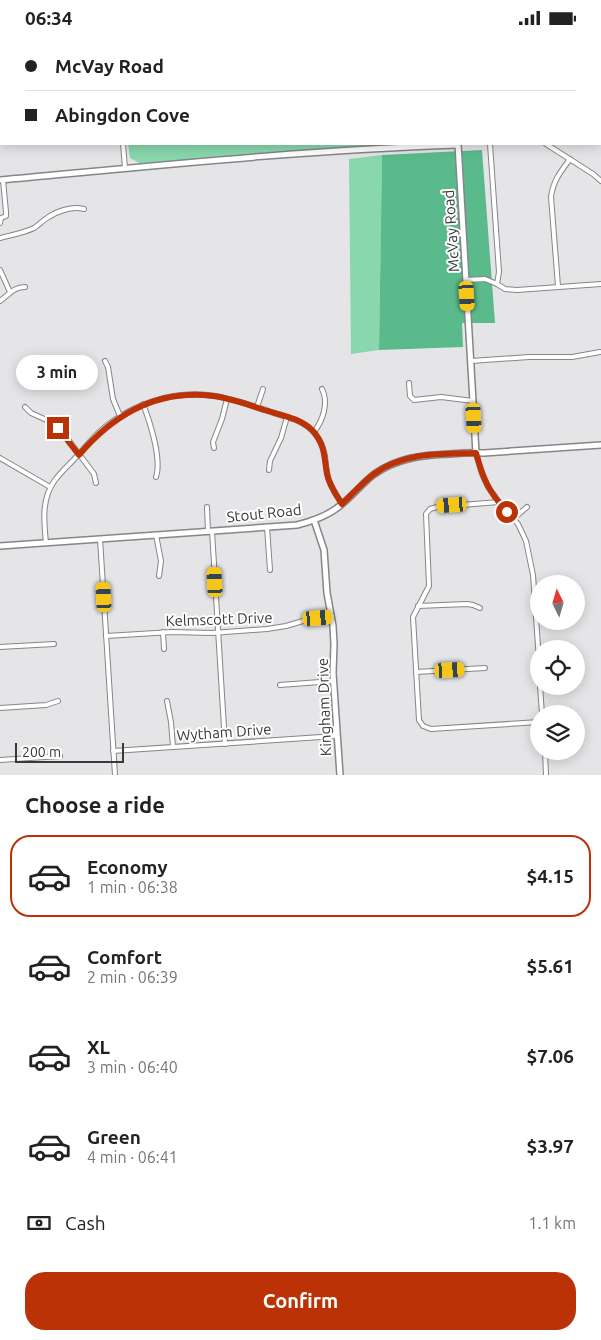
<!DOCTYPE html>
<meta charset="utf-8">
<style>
:root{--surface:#fff;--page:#f2f2f2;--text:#222;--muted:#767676;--line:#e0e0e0;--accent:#bc3207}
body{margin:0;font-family:Ubuntu,sans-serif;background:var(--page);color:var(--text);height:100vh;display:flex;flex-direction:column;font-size:19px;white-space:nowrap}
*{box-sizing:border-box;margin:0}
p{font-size:16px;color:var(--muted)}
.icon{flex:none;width:28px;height:28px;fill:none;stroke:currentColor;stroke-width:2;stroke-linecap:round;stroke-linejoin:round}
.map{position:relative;height:740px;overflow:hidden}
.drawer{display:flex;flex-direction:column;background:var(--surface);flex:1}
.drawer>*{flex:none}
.top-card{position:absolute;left:0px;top:0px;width:601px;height:110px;box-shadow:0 2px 12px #0003;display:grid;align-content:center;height:110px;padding:0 25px;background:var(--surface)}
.needle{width:32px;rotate:355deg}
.controls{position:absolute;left:530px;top:540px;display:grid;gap:10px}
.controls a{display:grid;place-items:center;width:55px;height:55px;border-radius:50%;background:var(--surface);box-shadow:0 2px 12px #0003;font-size:25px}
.scale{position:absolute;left:15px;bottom:12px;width:109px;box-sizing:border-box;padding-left:5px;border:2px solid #39393a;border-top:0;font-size:14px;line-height:18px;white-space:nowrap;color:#39393a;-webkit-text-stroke:4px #fff;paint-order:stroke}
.end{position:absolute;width:22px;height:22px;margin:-11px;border:6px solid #bc3207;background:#fff;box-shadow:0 0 0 2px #fff}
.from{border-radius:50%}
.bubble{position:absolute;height:35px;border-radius:18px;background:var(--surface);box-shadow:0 2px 12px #0003;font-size:16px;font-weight:700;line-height:35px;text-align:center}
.car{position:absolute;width:15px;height:30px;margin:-15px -8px;border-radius:6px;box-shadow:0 0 4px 1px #0007;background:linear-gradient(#f5c518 24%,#345 0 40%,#f5c518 0 76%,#345 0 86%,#f5c518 0)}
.top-card b{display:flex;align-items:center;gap:18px;height:48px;font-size:19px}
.top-card b+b{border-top:1px solid var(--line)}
.top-card i{width:12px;height:12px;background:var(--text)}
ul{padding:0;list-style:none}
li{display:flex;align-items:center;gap:15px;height:82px;margin:0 10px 8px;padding:0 15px;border:2px solid transparent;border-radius:20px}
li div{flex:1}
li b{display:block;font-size:19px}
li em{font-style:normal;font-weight:700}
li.on{border-color:var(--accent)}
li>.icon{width:45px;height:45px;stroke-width:1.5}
h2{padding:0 25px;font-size:22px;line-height:60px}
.pay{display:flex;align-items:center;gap:12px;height:55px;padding:0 25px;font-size:19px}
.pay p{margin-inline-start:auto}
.cta{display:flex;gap:10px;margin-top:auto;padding:10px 25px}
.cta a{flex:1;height:58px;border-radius:20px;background:var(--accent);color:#fff;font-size:20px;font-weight:700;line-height:58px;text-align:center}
.status{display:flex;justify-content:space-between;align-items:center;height:35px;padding:0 25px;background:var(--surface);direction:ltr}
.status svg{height:14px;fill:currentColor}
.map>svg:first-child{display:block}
.green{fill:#88d7ad}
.forest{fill:#5aba8b}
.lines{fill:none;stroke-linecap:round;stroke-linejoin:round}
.street-casing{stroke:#868588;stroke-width:6}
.secondary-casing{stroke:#868588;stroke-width:8}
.street{stroke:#fff;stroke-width:4}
.secondary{stroke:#fff;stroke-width:5}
.route{stroke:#bc3207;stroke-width:6}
.labels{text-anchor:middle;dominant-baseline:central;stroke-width:4;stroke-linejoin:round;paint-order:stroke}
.street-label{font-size:15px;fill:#39393a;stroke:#fff}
</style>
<div class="status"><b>06:34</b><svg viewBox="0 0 49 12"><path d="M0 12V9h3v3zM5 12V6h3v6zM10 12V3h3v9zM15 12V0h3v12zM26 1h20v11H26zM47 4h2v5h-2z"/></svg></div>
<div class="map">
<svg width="601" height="740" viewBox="0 0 601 740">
<rect width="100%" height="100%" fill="#e5e4e7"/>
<g class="green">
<path d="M128 109H383L381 111 141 129 130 123Z"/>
<path d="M382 120 379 315 351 319 349 124Z"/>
</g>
<path class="forest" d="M482 115 495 288H462L463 312 379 315 382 120Z"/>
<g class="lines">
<defs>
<g id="street">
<path d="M77 0 79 1"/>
<path d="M383 0V1"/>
<path d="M502 0V1"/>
<path d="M52 1 53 0"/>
<path d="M146 1 147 0"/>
<path d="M0 80H1"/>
<path d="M123 109 125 133"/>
<path d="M490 109 499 237 497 249"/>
<path d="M546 109 593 139 601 146"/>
<path d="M0 188 1 183 6 181V177L3 145"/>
<path d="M0 203C11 200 24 198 34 193 39 190 42 186 47 183 57 176 72 171 84 174"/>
<path d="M0 235 10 257"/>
<path d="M466 245 485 244 497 249 505 254 517 255 601 249"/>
<path d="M558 251 551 162C553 146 561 136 570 124"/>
<path d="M0 266C9 260 13 252 25 252"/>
<path d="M105 326 108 332 113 364 120 381"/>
<path d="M471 326 529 322H572L600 317"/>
<path d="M409 348 410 361 414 365 441 362 473 366"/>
<path d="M143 369C150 387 162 424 156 442"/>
<path d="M25 372 31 378 51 387 61 395 94 439 96 448"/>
<path d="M257 372 263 354"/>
<path d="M314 397C323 385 329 368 322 354"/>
<path d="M214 413 213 407 222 384 227 364"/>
<path d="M476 418 482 439 488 452 499 467 518 489 526 506 533 540 539 625"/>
<path d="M0 423 50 452"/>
<path d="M269 435 270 426 281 403 287 382"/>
<path d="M499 467 437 472 430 474 426 479 429 551 413 582 419 685 423 691 431 694 539 687"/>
<path d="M207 472 208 496"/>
<path d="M513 484 527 472"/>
<path d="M267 492 270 535"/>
<path d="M212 496 225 709"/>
<path d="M156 500 161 526 159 541"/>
<path d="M100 504 115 740"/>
<path d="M46 508C44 486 41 464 55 445 62 436 71 428 78 420 84 413 90 406 96 400 128 370 172 354 216 361 243 366 270 377 296 385 312 392 322 404 325 421 326 429 326 437 329 445 332 454 337 461 342 469"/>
<path d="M418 571 467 569 473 570 480 573"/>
<path d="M163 597 164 614"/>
<path d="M106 601 172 597 212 598 267 594 286 591 313 583 332 581"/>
<path d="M0 612 54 609"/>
<path d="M416 637 485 633"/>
<path d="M280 650 333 646"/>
<path d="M540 651 542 679"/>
<path d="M167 666 171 687 173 712"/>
<path d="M0 673 46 670 58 666"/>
<path d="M113 716 336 701"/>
<path d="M545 716 546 740"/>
<path d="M0 725 60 721"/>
</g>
<g id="secondary">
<path d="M600 6H601"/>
<path d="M458 109 476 418"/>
<path d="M0 145C152 131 305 115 458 110"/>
<path d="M314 485 324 515 327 558 333 591 334 609 333 638 340 740"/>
<path d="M0 511 297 490C313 486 330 480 342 469 353 460 362 449 373 440 396 423 422 420 450 419 461 418 473 417 484 418L601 410"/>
</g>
</defs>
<use href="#street" class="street-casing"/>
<use href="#secondary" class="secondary-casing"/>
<use href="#street" class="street"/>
<use href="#secondary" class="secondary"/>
</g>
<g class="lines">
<path class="route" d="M58 393 79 420C114 379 157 354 213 361 230 363 247 369 264 375 280 380 301 383 313 396 325 410 324 421 327 439 329 450 336 460 342 469 353 459 362 448 374 439 404 417 441 419 476 418 483 444 489 457 507 477"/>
</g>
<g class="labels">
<g class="street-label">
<text transform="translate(451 196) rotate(-94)">McVay Road</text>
<text transform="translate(264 478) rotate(-6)">Stout Road</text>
<text transform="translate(219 584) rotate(-2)">Kelmscott Drive</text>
<text transform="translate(324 672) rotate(-92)">Kingham Drive</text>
<text transform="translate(224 697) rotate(-4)">Wytham Drive</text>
</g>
</g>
</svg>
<div class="controls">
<a><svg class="needle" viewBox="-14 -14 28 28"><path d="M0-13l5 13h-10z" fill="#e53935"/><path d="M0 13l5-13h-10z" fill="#767676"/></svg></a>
<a><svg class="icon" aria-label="locate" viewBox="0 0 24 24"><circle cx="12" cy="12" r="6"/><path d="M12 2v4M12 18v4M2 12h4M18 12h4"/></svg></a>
<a><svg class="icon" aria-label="layers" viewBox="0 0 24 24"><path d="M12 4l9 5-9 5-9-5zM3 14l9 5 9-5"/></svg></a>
</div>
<div class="scale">200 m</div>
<i class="end from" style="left:507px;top:477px"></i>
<i class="end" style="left:58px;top:393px"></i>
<div class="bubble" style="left:16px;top:320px;width:82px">3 min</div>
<i class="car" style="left:467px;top:261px;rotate:176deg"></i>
<i class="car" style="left:474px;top:383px;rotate:177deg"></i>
<i class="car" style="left:452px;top:470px;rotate:266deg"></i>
<i class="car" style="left:215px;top:547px;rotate:357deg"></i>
<i class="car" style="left:104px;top:562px;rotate:357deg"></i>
<i class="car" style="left:318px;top:583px;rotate:85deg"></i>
<i class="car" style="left:450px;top:635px;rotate:87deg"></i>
<div class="top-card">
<b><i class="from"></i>McVay Road</b>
<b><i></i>Abingdon Cove</b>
</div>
</div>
<section class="drawer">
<h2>Choose a ride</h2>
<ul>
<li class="on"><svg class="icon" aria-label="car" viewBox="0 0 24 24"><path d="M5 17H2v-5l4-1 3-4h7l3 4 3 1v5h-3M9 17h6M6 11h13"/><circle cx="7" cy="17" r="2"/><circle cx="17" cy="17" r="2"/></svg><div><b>Economy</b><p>1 min · 06:38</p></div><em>$4.15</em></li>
<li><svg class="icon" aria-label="car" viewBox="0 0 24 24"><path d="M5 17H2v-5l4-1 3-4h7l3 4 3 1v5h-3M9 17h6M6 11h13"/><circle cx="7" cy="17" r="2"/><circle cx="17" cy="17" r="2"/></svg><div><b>Comfort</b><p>2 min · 06:39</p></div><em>$5.61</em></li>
<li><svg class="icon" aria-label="car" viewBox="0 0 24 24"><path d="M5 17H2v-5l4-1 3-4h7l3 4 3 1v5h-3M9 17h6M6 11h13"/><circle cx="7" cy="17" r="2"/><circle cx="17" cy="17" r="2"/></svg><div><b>XL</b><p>3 min · 06:40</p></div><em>$7.06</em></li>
<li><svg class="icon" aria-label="car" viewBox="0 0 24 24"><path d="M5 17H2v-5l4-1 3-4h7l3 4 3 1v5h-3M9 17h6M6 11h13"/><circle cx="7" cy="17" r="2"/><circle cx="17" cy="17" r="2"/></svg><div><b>Green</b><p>4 min · 06:41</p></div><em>$3.97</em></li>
</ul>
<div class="pay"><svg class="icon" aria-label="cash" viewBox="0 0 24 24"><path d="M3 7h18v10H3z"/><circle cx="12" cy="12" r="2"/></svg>Cash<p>1.1 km</p></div>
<div class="cta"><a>Confirm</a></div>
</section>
